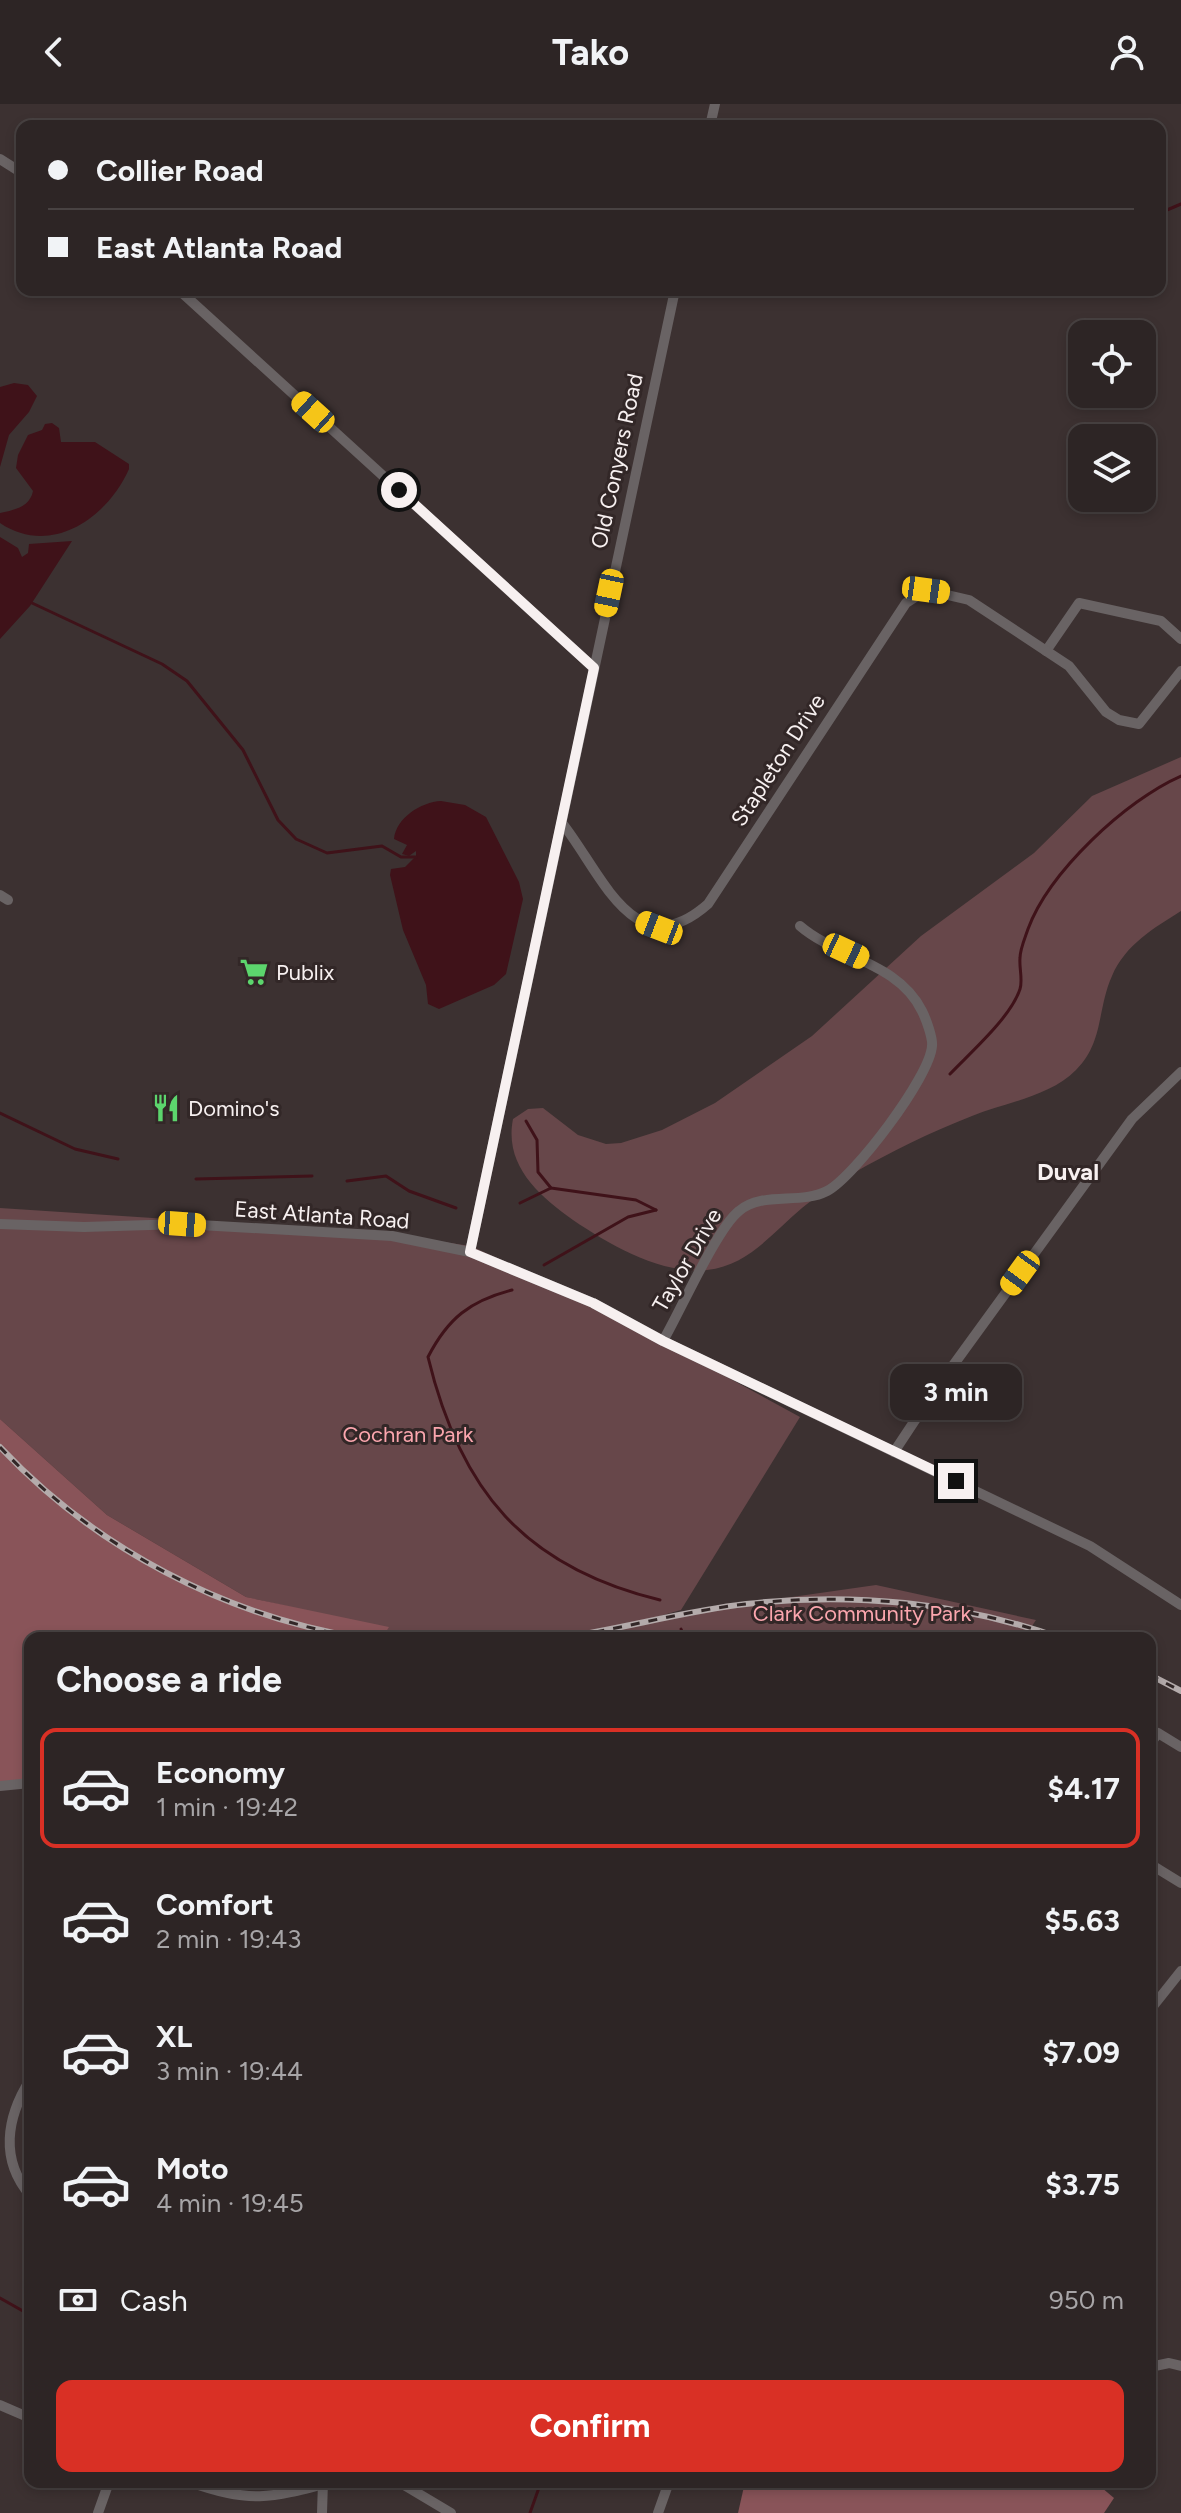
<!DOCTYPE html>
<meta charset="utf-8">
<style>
:root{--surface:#2d2525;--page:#393132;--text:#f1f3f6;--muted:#a7a5a7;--line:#484242;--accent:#d93025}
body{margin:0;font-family:Figtree,sans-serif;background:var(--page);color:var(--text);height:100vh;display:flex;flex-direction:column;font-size:30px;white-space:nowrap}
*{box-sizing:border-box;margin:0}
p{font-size:26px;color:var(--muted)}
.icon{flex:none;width:44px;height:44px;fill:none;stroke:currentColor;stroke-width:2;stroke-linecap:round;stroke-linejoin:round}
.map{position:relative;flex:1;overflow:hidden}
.panel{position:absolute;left:24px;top:1528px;width:1132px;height:856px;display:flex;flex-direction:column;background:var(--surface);border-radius:16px;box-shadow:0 4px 12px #0003,0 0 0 2px var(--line)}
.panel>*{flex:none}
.banner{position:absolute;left:16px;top:16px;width:1150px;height:176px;border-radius:16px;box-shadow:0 4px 12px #0003,0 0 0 2px var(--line);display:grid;align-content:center;height:176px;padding:0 32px;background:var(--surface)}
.buttons{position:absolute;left:1068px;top:216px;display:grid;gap:16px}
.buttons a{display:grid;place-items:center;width:88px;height:88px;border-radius:16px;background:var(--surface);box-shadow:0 4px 12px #0003,0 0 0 2px var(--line);font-size:40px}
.end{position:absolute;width:36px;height:36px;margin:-18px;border:10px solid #f7f0f0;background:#111;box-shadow:0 0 0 4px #111}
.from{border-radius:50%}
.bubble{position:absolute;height:56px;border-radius:16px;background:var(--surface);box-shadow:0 4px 12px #0003,0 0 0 2px var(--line);font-size:26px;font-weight:700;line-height:56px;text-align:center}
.car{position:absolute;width:24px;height:48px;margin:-24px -12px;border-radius:10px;box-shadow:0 0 6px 2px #0007;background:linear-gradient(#f5c518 24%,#345 0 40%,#f5c518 0 76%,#345 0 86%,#f5c518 0)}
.banner b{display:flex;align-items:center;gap:28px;height:76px;font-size:30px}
.banner b+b{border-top:2px solid var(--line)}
.banner i{width:20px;height:20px;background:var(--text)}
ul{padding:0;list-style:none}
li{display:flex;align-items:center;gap:24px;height:120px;margin:0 16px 12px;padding:0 16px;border:4px solid transparent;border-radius:16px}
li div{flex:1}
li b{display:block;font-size:30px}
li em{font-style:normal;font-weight:700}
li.current{border-color:var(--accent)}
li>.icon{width:72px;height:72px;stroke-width:1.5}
h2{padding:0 32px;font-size:36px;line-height:96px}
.pay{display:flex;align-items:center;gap:20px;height:88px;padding:0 32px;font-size:30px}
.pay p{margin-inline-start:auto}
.button{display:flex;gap:16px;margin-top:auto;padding:16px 32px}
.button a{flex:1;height:92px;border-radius:16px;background:var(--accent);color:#fff;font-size:32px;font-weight:700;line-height:92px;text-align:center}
header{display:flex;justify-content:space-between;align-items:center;height:104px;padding:0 32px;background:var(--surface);font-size:36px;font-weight:700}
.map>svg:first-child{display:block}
.green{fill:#67474a}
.forest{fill:#895459}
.water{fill:#3f1219}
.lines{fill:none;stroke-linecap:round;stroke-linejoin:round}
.stream{stroke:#3f1219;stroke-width:3}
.minor{stroke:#696364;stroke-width:10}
.rail-casing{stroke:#b4abab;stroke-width:6}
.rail{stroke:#322727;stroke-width:3;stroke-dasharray:9;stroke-linecap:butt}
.route{stroke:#f7f0f0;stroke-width:10}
.labels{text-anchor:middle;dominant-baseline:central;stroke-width:6;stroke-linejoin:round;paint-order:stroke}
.street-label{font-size:22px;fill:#f7f0f0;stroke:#322727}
.poi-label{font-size:22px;fill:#f7f0f0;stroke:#322727;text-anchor:start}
.park-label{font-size:22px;fill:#fba6ae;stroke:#322727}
.neighbourhood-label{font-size:24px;font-weight:bold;fill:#f7f0f0;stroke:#322727}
</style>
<header><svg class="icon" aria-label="back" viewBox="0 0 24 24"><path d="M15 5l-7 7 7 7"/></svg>Tako<svg class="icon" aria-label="person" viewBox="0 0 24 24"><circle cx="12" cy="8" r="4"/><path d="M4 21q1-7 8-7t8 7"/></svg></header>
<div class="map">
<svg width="1181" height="2409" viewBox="0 0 1181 2409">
<rect width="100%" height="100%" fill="#3c3131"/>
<g class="green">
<path d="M1181 653V807C1154 824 1125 841 1112 872 1097 905 1104 938 1076 966 1049 993 1006 998 972 1012 931 1028 890 1048 852 1070 835 1080 817 1092 802 1104 772 1129 749 1161 707 1166 662 1171 610 1141 573 1116 538 1091 504 1061 513 1015L528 1005 543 1004 578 1031 606 1040 621 1039 662 1026 715 999 812 932 921 832 1034 749 1092 692Z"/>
<path d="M0 1104 380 1129 471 1142 568 1186 800 1313 681 1506 610 1526 743 1500 876 1481 1036 1516 1024 1534H400L373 1522 246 1493 107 1411 0 1315Z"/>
</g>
<g class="forest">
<path d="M0 1315 107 1411 246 1493 389 1523 382 1534H30V1678L0 1681Z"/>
<path d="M745 2378H1095L1114 2394 1104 2409H738Z"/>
</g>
<g class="water">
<path d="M14 279 28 281 37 292 29 308 9 331 0 363V283Z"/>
<path d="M52 319 59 324 61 338H95L129 360V365C107 415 50 453 0 419V409C14 406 30 403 33 387L16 364 18 351 28 331 42 326 45 320Z"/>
<path d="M0 433 18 444 22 453 28 449 29 440 72 437 30 502 0 535Z"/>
<path d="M441 697 465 701 486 713 519 778 523 795 506 870 494 881 439 905 428 900 426 881 403 826 390 771 391 765 405 763 416 752V747L409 752 402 750 407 741 394 735C396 714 421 698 441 697Z"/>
</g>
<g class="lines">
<g class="stream">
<path d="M1160 109 1181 100"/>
<path d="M32 499 162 560 187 577 243 646 278 716 296 735 327 749 382 742 401 753H416"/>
<path d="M950 970C971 948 1011 913 1020 885 1023 876 1019 864 1020 854 1020 845 1025 834 1028 825 1049 768 1126 696 1181 672"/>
<path d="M0 1009 75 1045 118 1055"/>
<path d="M526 1017 537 1036 538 1068 551 1084 636 1096 656 1106"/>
<path d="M196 1075 312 1072"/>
<path d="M347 1077 386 1072 409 1087 456 1104"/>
<path d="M520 1099 551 1084"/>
<path d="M544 1161 628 1113 656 1106"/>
<path d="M512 1186C470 1197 448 1214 428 1253 460 1386 524 1463 660 1496"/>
<path d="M681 1525 685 1534"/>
<path d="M0 2194 30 2211"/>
<path d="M530 2409 541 2378"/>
</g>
<g class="minor">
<path d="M710 22 715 0"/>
<path d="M0 55 22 69"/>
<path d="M179 186 594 564"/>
<path d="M1046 547 1079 499 1161 517 1181 535"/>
<path d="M562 719C602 769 634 865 708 800L906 499 926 486 969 496 1069 562 1106 608 1119 616 1139 620 1181 567"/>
<path d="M0 791 8 796"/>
<path d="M0 1120 84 1123 182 1120 392 1132 470 1148 593 1199 663 1237 1090 1442 1181 1501"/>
<path d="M470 1148 675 186"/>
<path d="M663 1237C680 1208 717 1124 739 1107 762 1087 800 1101 827 1087 854 1073 930 973 932 942 933 934 926 915 922 907 898 858 837 854 800 822"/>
<path d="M894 1348 933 1289 1132 1015 1181 968"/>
<path d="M1150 1640 1158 1629 1181 1643"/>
<path d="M0 1682 30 1679"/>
<path d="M1150 1760 1181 1779"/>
<path d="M1150 1906 1181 1867"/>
<path d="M30 1976C6 2014 0 2056 30 2091"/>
<path d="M1150 2263 1169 2259 1181 2262"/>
<path d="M0 2301 30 2314"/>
<path d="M190 2378C251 2400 271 2394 331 2378"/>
<path d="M399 2378 451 2409"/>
<path d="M98 2409 109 2378"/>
<path d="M322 2409 323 2378"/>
<path d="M658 2409 669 2378"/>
</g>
<defs>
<g id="rail">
<path d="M0 1343C95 1444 225 1512 361 1534"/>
<path d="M560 1534C622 1525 684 1507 746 1500 851 1488 960 1498 1060 1534"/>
<path d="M1150 1571 1181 1587"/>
</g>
</defs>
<use href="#rail" class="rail-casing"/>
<use href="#rail" class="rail"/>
</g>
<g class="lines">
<path class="route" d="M399 386 594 564 470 1148 593 1199 663 1237 956 1377"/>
</g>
<defs>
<symbol id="supermarket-bare" viewBox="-9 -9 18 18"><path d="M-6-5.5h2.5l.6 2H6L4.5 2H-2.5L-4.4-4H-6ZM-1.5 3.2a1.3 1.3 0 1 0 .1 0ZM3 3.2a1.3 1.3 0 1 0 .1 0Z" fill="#5cd56d" stroke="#322727" stroke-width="2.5" paint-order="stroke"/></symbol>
<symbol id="restaurant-bare" viewBox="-9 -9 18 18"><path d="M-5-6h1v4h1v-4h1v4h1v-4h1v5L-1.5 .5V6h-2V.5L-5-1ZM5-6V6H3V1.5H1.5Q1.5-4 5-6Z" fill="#5cd56d" stroke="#322727" stroke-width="2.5" paint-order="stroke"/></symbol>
</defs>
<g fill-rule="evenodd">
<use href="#supermarket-bare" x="234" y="848" width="40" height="40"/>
<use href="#restaurant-bare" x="146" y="984" width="40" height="40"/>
</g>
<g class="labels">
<g class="street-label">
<text transform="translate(617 357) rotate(-78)">Old Conyers Road</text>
<text transform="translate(778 656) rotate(-57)">Stapleton Drive</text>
<text transform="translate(322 1111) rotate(4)">East Atlanta Road</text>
<text transform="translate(687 1156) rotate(-60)">Taylor Drive</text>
</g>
<g class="poi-label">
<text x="276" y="868">Publix</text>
<text x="188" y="1004">Domino's</text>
</g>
<g class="park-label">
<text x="408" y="1330">Cochran Park</text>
<text x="862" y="1509">Clark Community Park</text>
</g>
<g class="neighbourhood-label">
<text x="1068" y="1067">Duval</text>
</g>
</g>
</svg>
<div class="buttons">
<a><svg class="icon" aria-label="locate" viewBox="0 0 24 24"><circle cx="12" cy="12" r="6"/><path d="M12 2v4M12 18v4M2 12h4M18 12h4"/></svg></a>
<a><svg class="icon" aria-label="layers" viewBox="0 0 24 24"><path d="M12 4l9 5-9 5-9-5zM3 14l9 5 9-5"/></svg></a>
</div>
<i class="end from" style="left:399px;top:386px"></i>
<i class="end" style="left:956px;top:1377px"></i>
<div class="bubble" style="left:890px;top:1260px;width:132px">3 min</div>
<i class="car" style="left:313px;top:308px;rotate:312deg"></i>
<i class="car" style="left:926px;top:486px;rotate:98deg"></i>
<i class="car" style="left:609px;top:489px;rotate:192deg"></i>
<i class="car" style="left:659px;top:824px;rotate:291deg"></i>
<i class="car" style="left:846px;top:847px;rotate:115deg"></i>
<i class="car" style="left:182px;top:1120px;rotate:94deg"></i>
<i class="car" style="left:1020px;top:1169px;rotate:216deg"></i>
<div class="banner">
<b><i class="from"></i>Collier Road</b>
<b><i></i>East Atlanta Road</b>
</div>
<section class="panel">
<h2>Choose a ride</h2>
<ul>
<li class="current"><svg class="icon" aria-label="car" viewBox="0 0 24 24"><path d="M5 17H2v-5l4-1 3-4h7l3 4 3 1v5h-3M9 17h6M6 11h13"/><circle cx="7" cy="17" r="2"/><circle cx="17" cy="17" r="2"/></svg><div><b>Economy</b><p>1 min · 19:42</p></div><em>$4.17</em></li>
<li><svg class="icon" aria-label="car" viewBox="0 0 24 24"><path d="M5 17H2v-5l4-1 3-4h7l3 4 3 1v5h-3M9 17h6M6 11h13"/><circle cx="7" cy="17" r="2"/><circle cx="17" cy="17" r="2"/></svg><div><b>Comfort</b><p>2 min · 19:43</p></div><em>$5.63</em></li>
<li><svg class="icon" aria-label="car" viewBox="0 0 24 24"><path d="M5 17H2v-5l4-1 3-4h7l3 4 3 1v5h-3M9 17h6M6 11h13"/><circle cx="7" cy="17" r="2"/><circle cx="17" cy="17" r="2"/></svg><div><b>XL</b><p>3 min · 19:44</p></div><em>$7.09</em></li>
<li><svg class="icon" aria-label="car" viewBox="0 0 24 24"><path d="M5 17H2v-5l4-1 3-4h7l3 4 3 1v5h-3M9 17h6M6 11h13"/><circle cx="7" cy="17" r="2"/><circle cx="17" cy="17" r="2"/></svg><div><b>Moto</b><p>4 min · 19:45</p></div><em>$3.75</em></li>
</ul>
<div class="pay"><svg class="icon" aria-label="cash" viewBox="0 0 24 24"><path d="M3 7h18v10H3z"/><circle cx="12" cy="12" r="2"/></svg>Cash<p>950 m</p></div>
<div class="button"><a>Confirm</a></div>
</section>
</div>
